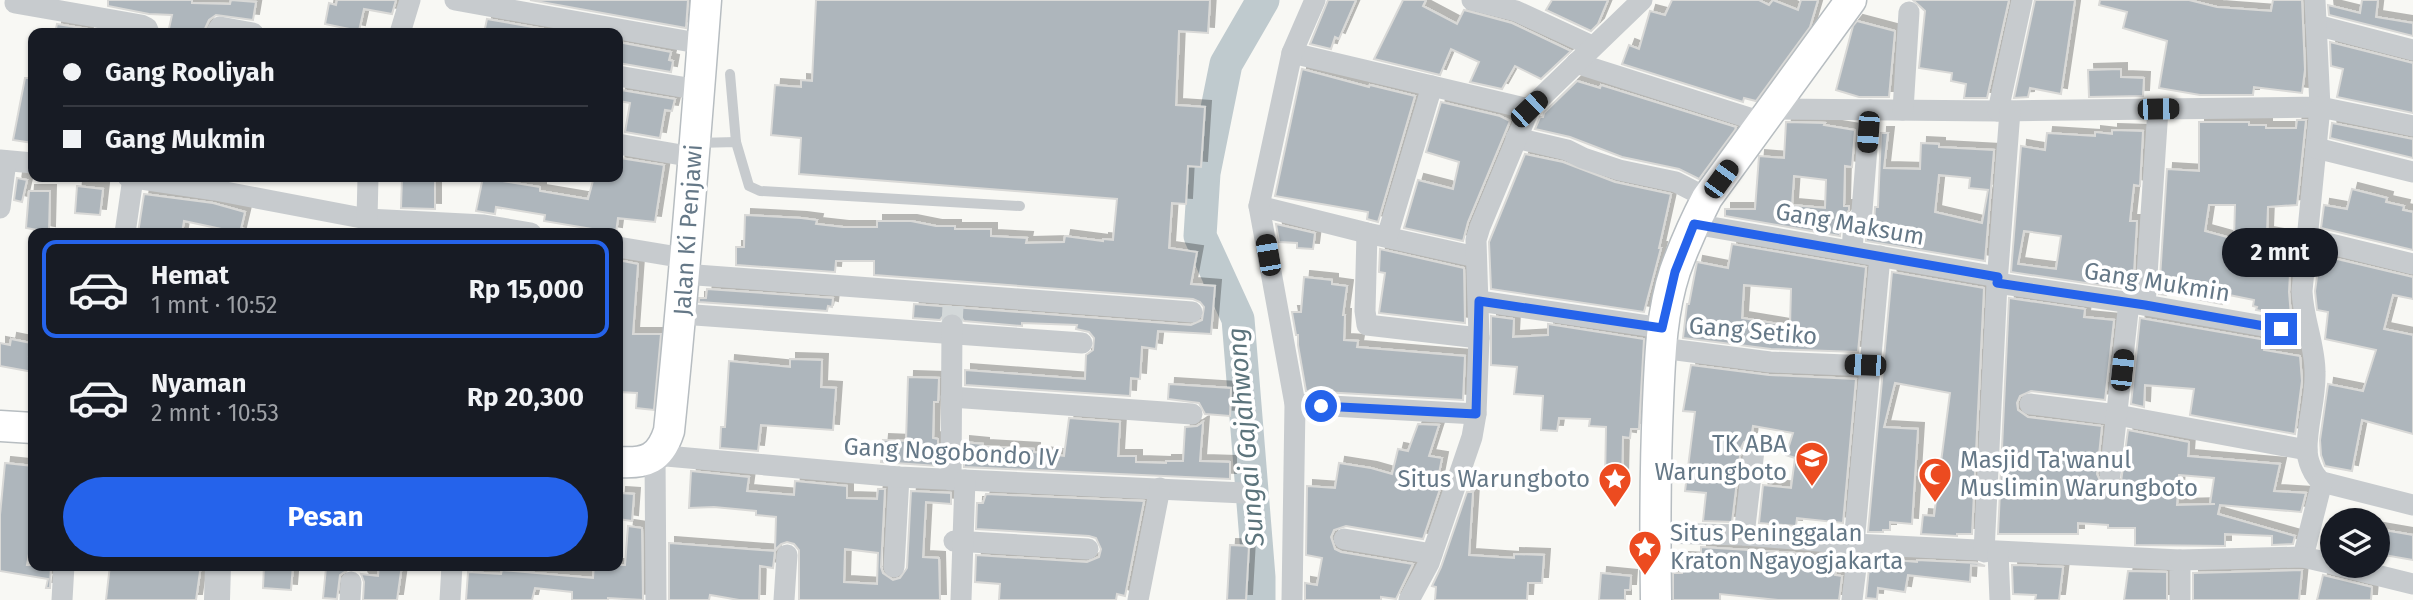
<!DOCTYPE html>
<html lang="id">
<meta charset="utf-8">
<style>
:root{--surface:#171b24;--page:#20242c;--text:#f1f3f6;--muted:#9ea1a6;--line:#363941;--accent:#2563eb}
body{margin:0;font-family:"Fira Sans",sans-serif;background:var(--page);color:var(--text);height:100vh;display:flex;flex-direction:column;font-size:26px;white-space:nowrap}
*{box-sizing:border-box;margin:0}
p{font-size:23px;color:var(--muted)}
.icon{flex:none;width:38px;height:38px;fill:none;stroke:currentColor;stroke-width:2;stroke-linecap:round;stroke-linejoin:round}
.map{position:relative;flex:1;overflow:hidden}
.panel{position:absolute;left:28px;top:228px;width:595px;height:343px;display:flex;flex-direction:column;background:var(--surface);border-radius:14px;box-shadow:0 2px 5px #0004}
.panel>*{flex:none}
.banner{position:absolute;left:28px;top:28px;width:595px;height:154px;border-radius:14px;box-shadow:0 2px 5px #0004;display:grid;align-content:center;height:154px;padding:0 35px;background:var(--surface)}
.fabs{position:absolute;left:2320px;top:508px;display:grid;gap:14px}
.fabs a{display:grid;place-items:center;width:70px;height:70px;border-radius:50%;background:var(--surface);box-shadow:0 2px 5px #0004;font-size:35px}
.end{position:absolute;width:32px;height:32px;margin:-16px;border:9px solid #2563eb;background:#fff;box-shadow:0 0 0 4px #fff}
.from{border-radius:50%}
.bubble{position:absolute;height:49px;border-radius:24px;background:var(--surface);box-shadow:0 2px 5px #0004;font-size:23px;font-weight:700;line-height:49px;text-align:center}
.car{position:absolute;width:21px;height:42px;margin:-21px -10px;border-radius:9px;box-shadow:0 0 5px 2px #0007;background:linear-gradient(#222 24%,#8ab4d8 0 40%,#222 0 76%,#8ab4d8 0 86%,#222 0)}
.banner b{display:flex;align-items:center;gap:24px;height:66px;font-size:26px}
.banner b+b{border-top:2px solid var(--line)}
.banner i{width:18px;height:18px;background:var(--text)}
ul{padding:12px 0 0;list-style:none}
li{display:flex;align-items:center;gap:21px;height:98px;margin:0 14px 10px;padding:0 21px;border:4px solid transparent;border-radius:14px}
li div{flex:1}
li b{display:block;font-size:26px}
li em{font-style:normal;font-weight:700}
li.selected{border-color:var(--accent)}
li>.icon{width:63px;height:63px;stroke-width:1.5}
.primary-button{display:flex;gap:14px;margin-top:auto;padding:14px 35px}
.primary-button a{flex:1;height:80px;border-radius:42px;background:var(--accent);color:#fff;font-size:28px;font-weight:700;line-height:80px;text-align:center}
.map>svg:first-child{display:block}
.lines{fill:none;stroke-linecap:round;stroke-linejoin:round}
.river{stroke:#bfcace;stroke-width:33}
.building{fill:#aeb6bc;stroke:#d9d9d7;stroke-width:2;fill-rule:evenodd;filter:url(#shadow)}
.minor-tunnel{stroke:#d3d8d9;stroke-width:21;stroke-dasharray:21 10;stroke-linecap:butt}
.secondary-casing{stroke:#b7bdc1;stroke-width:33}
.service{stroke:#c7cbce;stroke-width:10}
.minor{stroke:#c7cbce;stroke-width:21}
.tertiary{stroke:#c7cbce;stroke-width:26}
.secondary{stroke:#fff;stroke-width:30}
.route{stroke:#2563eb;stroke-width:9}
.labels{text-anchor:middle;dominant-baseline:central;stroke-width:7;stroke-linejoin:round;paint-order:stroke}
.street-label{font-size:24px;fill:#657887;stroke:#fff}
.poi-label{font-size:24px;fill:#657887;stroke:#fff;text-anchor:end}
.water-label{font-size:26px;font-style:italic;fill:#5c747c;stroke:#fff}
</style>
<div class="map">
<svg width="2413" height="600" viewBox="0 0 2413 600">
<defs>
<filter id="shadow"><feDropShadow dx="6" dy="-6" stdDeviation="0" flood-color="#0004"/></filter>
</defs>
<rect width="100%" height="100%" fill="#f8f8f4"/>
<g class="lines">
<path class="river" d="M1259 600V577L1238 319 1200 236 1204 173 1226 64 1263 0"/>
</g>
<g class="building">
<path d="M108 0H192V3L230 4 231 0 256 2 253 20 216 15 209 20 203 33H168L172 15 149 14 108 6Z"/>
<path d="M337 0H396L392 14 364 9 359 31 325 24 329 3 336 5Z"/>
<path d="M530 0H688L686 28Z"/>
<path d="M816 0H1210L1208 33 1179 31 1176 105 1205 107 1201 167 1188 166 1186 204 1172 203 1169 248 1197 252 1191 284 1215 286 1211 334 1158 331 1156 349 1142 347 1140 379 1131 378 1130 396 965 385V370L1085 379 1086 355 1093 350 1094 338 1089 332 1076 329 1077 325 1022 323V326L964 321 959 314 953 312 945 314 940 320 913 318 914 304 1191 325 1202 320 1204 307 1200 302 1193 299 874 275V261H836L835 272 736 265V247H744L745 215 801 218 817 220 816 224 843 227H877V221H911L936 226H955V229H991V236L1027 238 1026 243 1064 242 1065 236 1103 241V239L1113 240 1117 199 799 174 801 138 771 135 775 85 801 87V80L812 81Z"/>
<path d="M1328 0H1356L1339 39 1335 37 1331 49 1310 44Z"/>
<path d="M1403 0H1426L1423 6 1457 24 1464 10 1512 23 1571 51 1541 79 1515 66 1502 89 1470 82 1479 62 1451 49 1440 75 1374 59Z"/>
<path d="M1552 0H1608L1598 24 1591 31 1546 10Z"/>
<path d="M1672 0H1759L1769 5 1773 0 1798 10 1801 0H1818L1810 27 1756 101 1744 98 1743 102 1622 64 1629 45 1639 49 1650 11 1665 15Z"/>
<path d="M1913 0H2009L1987 98H1964L1966 84 1951 81 1952 73 1919 68 1925 11Z"/>
<path d="M2035 0H2075L2061 94 2030 88 2028 97 2014 98Z"/>
<path d="M2100 0H2189L2217 7 2271 11 2273 0H2302L2305 70 2302 93 2254 87 2253 95H2200L2159 88 2167 41 2123 28 2127 12 2099 5Z"/>
<path d="M2362 0H2378L2376 17 2413 23V36L2329 15 2328 5 2360 13Z"/>
<path d="M487 19 567 33H484Z"/>
<path d="M1857 21 1895 31 1889 97H1859L1836 90 1853 26Z"/>
<path d="M57 24 88 29 87 33H55Z"/>
<path d="M618 42 671 52 669 60 673 61 671 72 618 63Z"/>
<path d="M2330 42 2413 63V113L2337 97 2343 69 2331 66Z"/>
<path d="M1302 69 1369 87 1370 85 1415 96 1378 222 1367 219 1368 212 1275 196Z"/>
<path d="M2121 69V77L2144 78 2143 96 2089 97 2088 70Z"/>
<path d="M25 78H33V143L13 140Z"/>
<path d="M1577 81 1600 88 1601 85 1736 127 1735 130 1699 179 1679 169 1622 157 1570 137 1535 129 1540 117H1543L1544 113Z"/>
<path d="M621 90 675 99 672 111 665 110 660 138 625 132 630 103 619 101Z"/>
<path d="M1441 102 1500 116 1510 121 1468 222 1463 241 1404 228 1418 180 1453 189 1459 162 1426 152Z"/>
<path d="M2297 120H2306L2297 205 2268 207 2267 233 2289 237 2281 272 2290 274 2289 292 2291 316 2256 310 2257 307 2253 306 2254 300 2224 294 2222 304 2196 299 2198 287 2168 282 2166 295 2159 294 2167 169 2199 171V122H2249V125H2266V128H2296ZM2209 205H2235L2234 239 2205 231Z"/>
<path d="M1786 122 1825 123 1824 125 1855 130 1852 167 1845 166 1844 206H1849V210L1841 220 1840 236 1725 216V209H1755L1759 156 1784 158ZM1794 176 1826 180 1825 208 1792 205Z"/>
<path d="M2332 123 2413 139V158L2330 138Z"/>
<path d="M2112 130 2143 131 2140 186 2134 185 2130 221H2137L2133 290 2011 272 2021 146 2045 150 2047 133 2095 136V132L2112 134ZM2024 231 2061 236 2056 269 2018 264Z"/>
<path d="M1881 133H1888L1884 168 1920 169 1921 143 1939 144V147L1994 150 1985 261 1866 241V235L1874 225 1875 207H1878ZM1939 175 1970 178 1969 188 1988 190 1982 223 1935 212Z"/>
<path d="M1525 154 1563 162 1615 182 1671 194 1659 248H1661L1644 312 1491 289 1489 242Z"/>
<path d="M620 158 664 165 655 222 618 218 616 233 544 221 545 215 496 207 495 214 476 211 483 177H502V181L540 187V191L588 199 594 177H618Z"/>
<path d="M402 177H435V209L401 208Z"/>
<path d="M17 178 27 180 22 202 14 200Z"/>
<path d="M77 186 103 189 100 215 75 213Z"/>
<path d="M2352 189 2387 198 2386 202 2404 206 2403 210 2413 212V250L2321 228 2324 205 2347 209Z"/>
<path d="M29 191H50L49 232 26 228Z"/>
<path d="M144 194 213 203 245 212 240 233 184 221 182 233H138Z"/>
<path d="M1276 224 1315 233 1313 249 1297 248V243L1279 242Z"/>
<path d="M1732 244 1866 267 1858 352 1771 349 1683 338 1687 304H1689L1697 262 1728 268ZM1744 285 1791 289 1790 326 1742 318Z"/>
<path d="M1380 249 1464 268 1465 323 1379 313 1385 273 1379 272Z"/>
<path d="M2320 255 2413 277V299L2393 295 2384 329 2413 335V434L2362 420 2352 471 2325 466 2321 455 2320 440 2328 384 2363 391 2376 350 2325 339 2328 312 2317 310 2315 291Z"/>
<path d="M618 260 638 264 633 334H661L654 410 636 408 637 393 618 392Z"/>
<path d="M1892 272 1984 288 1972 534H1957V536L1921 534 1923 515 1934 516 1950 393 1895 383 1884 427 1918 429 1912 524 1890 522V530H1883V532H1868Z"/>
<path d="M1304 277 1332 280V284L1347 286 1343 315H1345L1344 340 1358 341 1357 347 1465 356 1463 400 1306 391 1298 345V335H1296L1292 312H1301Z"/>
<path d="M707 289 833 298 832 307 828 306 827 311 699 302V298H706Z"/>
<path d="M2009 298 2085 309 2084 317 2114 320 2105 400 2031 391 2020 396 2017 403 2018 410 2028 417 2102 426 2097 474 2102 485 2109 488 2121 482 2128 430 2189 442 2188 456 2280 464 2274 491 2306 493 2301 512 2220 505 2218 514 2295 536 2293 544 2272 545V536L2225 534V546L2135 545V528H2108V525L2078 523V534H1998ZM2179 475 2214 478 2210 504H2215L2177 505Z"/>
<path d="M1491 316 1514 319 1513 337 1548 335V324L1644 339 1639 429H1631L1630 438 1623 437 1622 483H1605L1606 427 1589 426 1590 419 1559 418 1557 431 1541 430 1543 396 1514 394 1517 367 1491 365Z"/>
<path d="M2140 318 2266 340 2264 350 2300 356 2302 381 2295 434 2190 415 2194 389 2145 385 2144 407 2131 404Z"/>
<path d="M11 339 31 343 29 356H33V372L0 366V343L10 345Z"/>
<path d="M790 359 822 360 821 387 836 388 833 430 761 425 758 451 720 448 721 427H725L729 361 790 367Z"/>
<path d="M1691 365 1769 375 1856 379 1843 523 1797 518 1796 526 1759 523 1763 485 1791 488 1795 458 1786 455 1793 433 1753 426 1751 438 1744 442 1741 448 1732 522 1703 521 1706 493 1685 491 1695 412 1683 411Z"/>
<path d="M908 377 939 378 938 402H934L933 438 938 439V466L881 462 883 440 906 441Z"/>
<path d="M1169 384 1231 388 1230 416 1205 414 1199 403 1168 399Z"/>
<path d="M1069 418 1120 422 1118 456H1136V462L1166 463V461H1183L1185 427 1197 426 1203 422 1200 461 1230 462V479L964 467V442L983 444V446L1034 449V452L1064 456Z"/>
<path d="M1418 424 1439 425 1429 456 1442 458 1436 489H1440L1423 539 1346 526 1334 530 1331 537 1335 549 1341 552 1413 564 1396 599 1381 597V600H1305V583L1317 585 1322 558 1306 555 1307 486 1335 488 1339 463 1371 468 1392 474 1398 449 1408 451Z"/>
<path d="M5 463 33 466V532L27 565H51L50 588H46L48 579 0 571V515Z"/>
<path d="M691 471 749 477 747 491 794 495 795 481 847 486V498L877 499 878 489H885L881 567 883 573 893 580 900 578 907 568 911 491 951 493V504L926 502 923 557 939 558 940 600H799V550L794 544 787 542 781 544 775 550 776 517 756 515V511L714 507 689 508ZM845 549 878 553 877 584 844 582Z"/>
<path d="M1467 492H1473L1469 555 1514 558V554L1544 555 1542 583H1528L1527 600H1435L1436 587 1432 586 1441 567Z"/>
<path d="M620 493 634 494 632 521 618 519Z"/>
<path d="M986 494 1144 501 1125 596 1117 594 1116 600H999L1000 584 975 582 976 555 1087 562 1099 557 1101 549 1096 538 1089 536 976 529 977 503H983Z"/>
<path d="M628 526 642 528 643 600 608 598V600H572V592L535 588 532 600H466L468 572 501 574 502 570 593 578 594 565H625Z"/>
<path d="M2378 529 2413 535V560L2378 554Z"/>
<path d="M669 543 775 551 773 568 760 566 759 600H739L710 595 709 600H669Z"/>
<path d="M1230 545 1249 546 1246 600H1227Z"/>
<path d="M1701 547 1811 554V556L1838 560 1835 575 1842 576 1839 600H1778L1720 594V600H1673V573H1682L1683 558 1701 559Z"/>
<path d="M1870 558 1917 562V560L1977 563 1985 566 1971 565 1970 582 1908 575 1905 592 1878 588 1877 599 1866 598Z"/>
<path d="M110 565H201L196 600H106Z"/>
<path d="M264 565H293L291 590 263 588Z"/>
<path d="M379 565H402L397 600H363L364 582 361 574 378 576Z"/>
<path d="M2012 565 2063 567 2059 600H2035L2036 595 2013 594Z"/>
<path d="M326 568 349 569 340 575 337 599 323 598Z"/>
<path d="M2302 570 2299 600H2193V573Z"/>
<path d="M2128 571 2167 572V600H2124Z"/>
<path d="M1601 573 1631 576 1630 590H1625V600H1599Z"/>
<path d="M2323 575 2372 587 2371 600H2317Z"/>
</g>
<g class="lines">
<path class="minor-tunnel" d="M952 325 953 306"/>
<defs>
<g id="secondary">
<path d="M0 426 33 428"/>
<path d="M618 462C646 464 660 459 669 431 684 287 695 144 706 0"/>
<path d="M1656 600C1655 534 1655 469 1658 403 1660 358 1661 314 1675 271 1684 246 1695 221 1707 198L1851 0"/>
</g>
</defs>
<use href="#secondary" class="secondary-casing"/>
<g class="service">
<path d="M730 74 736 142"/>
<path d="M697 143 736 142 749 186 760 191 1020 206"/>
</g>
<g class="minor">
<path d="M455 0 703 44"/>
<path d="M1472 0 1516 11 1592 46"/>
<path d="M15 3 141 25 147 28 149 33"/>
<path d="M2316 25 2413 50"/>
<path d="M216 33 220 27 253 33"/>
<path d="M400 33 410 0"/>
<path d="M1292 53 1529 109"/>
<path d="M1576 63 1762 122"/>
<path d="M618 76 699 90"/>
<path d="M1772 109 1998 111 2320 107 2315 0"/>
<path d="M1903 110 1909 12"/>
<path d="M1998 111 2022 0"/>
<path d="M2413 126 2320 107 2302 291C2303 319 2315 345 2315 372 2316 398 2307 423 2307 449 2307 460 2313 476 2322 482L2413 505"/>
<path d="M1516 138 1567 150 1583 158 1619 170 1676 182 1707 198"/>
<path d="M618 144 693 157"/>
<path d="M2316 148 2413 172"/>
<path d="M0 160 33 163"/>
<path d="M128 177 215 190 367 219 484 225 531 233"/>
<path d="M1259 206 1367 233 1476 257"/>
<path d="M0 208 6 161"/>
<path d="M367 219 368 177"/>
<path d="M1694 224 1998 277"/>
<path d="M125 233 133 178"/>
<path d="M1367 233 1365 311 1367 325 1479 338"/>
<path d="M1387 237 1432 86"/>
<path d="M2306 238 2413 264"/>
<path d="M618 247 684 258"/>
<path d="M1852 251 1854 222 1861 223 1870 110"/>
<path d="M683 274 1192 312"/>
<path d="M1997 283 2145 305 2308 334"/>
<path d="M1479 301 1662 328"/>
<path d="M2145 305 2158 109"/>
<path d="M681 314 1082 343"/>
<path d="M1661 348 1770 362 1871 366"/>
<path d="M951 397 1192 414"/>
<path d="M1295 404 1476 414"/>
<path d="M2030 404 2117 415 2307 450"/>
<path d="M2110 475 2129 302"/>
<path d="M951 480 952 325"/>
<path d="M1655 533 1744 535 1854 544 2180 560V600"/>
<path d="M1744 535 1754 450"/>
<path d="M1344 539 1432 554"/>
<path d="M954 541 1088 549"/>
<path d="M1854 544 1880 256"/>
<path d="M1984 552 1997 283 2010 111"/>
<path d="M1998 552 2000 600"/>
<path d="M2303 557 2322 482"/>
<path d="M2180 560 2303 557 2333 564"/>
<path d="M2336 565 2413 584"/>
<path d="M894 567 899 477"/>
<path d="M62 600 64 565"/>
<path d="M350 600 351 582"/>
<path d="M450 600 452 565"/>
<path d="M656 600 655 455 899 477 1244 493"/>
<path d="M784 600 787 555"/>
<path d="M961 600 965 480"/>
<path d="M1138 600 1160 488"/>
<path d="M1292 600 1295 404 1259 206 1292 53 1315 0"/>
<path d="M1409 600 1429 563 1472 437 1476 414 1479 338 1476 240 1480 227 1529 109 1642 0"/>
<path d="M1852 600 1859 544"/>
</g>
<path class="tertiary" d="M217 600 218 565"/>
<use href="#secondary" class="secondary"/>
</g>
<g class="lines">
<path class="route" d="M1321 406 1476 414 1479 301 1662 328 1675 272 1694 224 1998 277 1997 283 2145 305 2281 329"/>
</g>
<defs>
<symbol id="school-pin" viewBox="-11 -11 22 30"><path d="M0 17L-7.5 6A9.5 9.5 0 1 1 7.5 6Z" fill="#ec4b20" stroke="#fff"/><path d="M0-5L7-2L0 1L-7-2ZM-4 1L0 2.5L4 1V4Q0 6-4 4Z" fill="#fff"/></symbol>
<symbol id="mosque-pin" viewBox="-11 -11 22 30"><path d="M0 17L-7.5 6A9.5 9.5 0 1 1 7.5 6Z" fill="#ec4b20" stroke="#fff"/><path d="M3.5-4.9A6 6 0 1 0 3.5 4.9A5 5 0 1 1 3.5-4.9Z" fill="#fff"/></symbol>
<symbol id="sight-pin" viewBox="-11 -11 22 30"><path d="M0 17L-7.5 6A9.5 9.5 0 1 1 7.5 6Z" fill="#ec4b20" stroke="#fff"/><path d="M0-6L1.8-2.2L6-1.7L2.9 1.2L3.7 5.4L0 3.3L-3.7 5.4L-2.9 1.2L-6-1.7L-1.8-2.2Z" fill="#fff"/></symbol>
</defs>
<g fill-rule="evenodd">
<use href="#school-pin" x="1793" y="439" width="38" height="52"/>
<use href="#mosque-pin" x="1916" y="455" width="38" height="52"/>
<use href="#sight-pin" x="1596" y="460" width="38" height="52"/>
<use href="#sight-pin" x="1626" y="528" width="38" height="52"/>
</g>
<g class="labels">
<g class="street-label">
<text transform="translate(1850 224) rotate(10)">Gang Maksum</text>
<text transform="translate(688 230) rotate(-86)">Jalan Ki Penjawi</text>
<text transform="translate(2157 282) rotate(9)">Gang Mukmin</text>
<text transform="translate(1753 331) rotate(5)">Gang Setiko</text>
<text transform="translate(951 452) rotate(3)">Gang Nogobondo IV</text>
</g>
<g class="poi-label">
<text x="1787" y="444">TK ABA<tspan x="1787" dy="28">Warungboto</tspan></text>
<text x="1960" y="460" text-anchor="start">Masjid Ta'wanul<tspan x="1960" dy="28">Muslimin Warungboto</tspan></text>
<text x="1590" y="479">Situs Warungboto</text>
<text x="1670" y="533" text-anchor="start">Situs Peninggalan<tspan x="1670" dy="28">Kraton Ngayogjakarta</tspan></text>
</g>
<g class="water-label">
<text transform="translate(1246 437) rotate(-95)">Sungai Gajahwong</text>
</g>
</g>
</svg>
<div class="fabs">
<a><svg class="icon" aria-label="layers" viewBox="0 0 24 24"><path d="M12 4l9 5-9 5-9-5zM3 14l9 5 9-5"/></svg></a>
</div>
<i class="end from" style="left:1321px;top:406px"></i>
<i class="end" style="left:2281px;top:329px"></i>
<div class="bubble" style="left:2222px;top:228px;width:116px">2 mnt</div>
<i class="car" style="left:1529px;top:109px;rotate:46deg"></i>
<i class="car" style="left:2158px;top:109px;rotate:89deg"></i>
<i class="car" style="left:1868px;top:132px;rotate:184deg"></i>
<i class="car" style="left:1721px;top:179px;rotate:36deg"></i>
<i class="car" style="left:1268px;top:255px;rotate:350deg"></i>
<i class="car" style="left:1865px;top:365px;rotate:272deg"></i>
<i class="car" style="left:2122px;top:370px;rotate:6deg"></i>
<div class="banner">
<b><i class="from"></i>Gang Rooliyah</b>
<b><i></i>Gang Mukmin</b>
</div>
<section class="panel">
<ul>
<li class="selected"><svg class="icon" aria-label="car" viewBox="0 0 24 24"><path d="M5 17H2v-5l4-1 3-4h7l3 4 3 1v5h-3M9 17h6M6 11h13"/><circle cx="7" cy="17" r="2"/><circle cx="17" cy="17" r="2"/></svg><div><b>Hemat</b><p>1 mnt · 10:52</p></div><em>Rp 15,000</em></li>
<li><svg class="icon" aria-label="car" viewBox="0 0 24 24"><path d="M5 17H2v-5l4-1 3-4h7l3 4 3 1v5h-3M9 17h6M6 11h13"/><circle cx="7" cy="17" r="2"/><circle cx="17" cy="17" r="2"/></svg><div><b>Nyaman</b><p>2 mnt · 10:53</p></div><em>Rp 20,300</em></li>
</ul>
<div class="primary-button"><a>Pesan</a></div>
</section>
</div>
